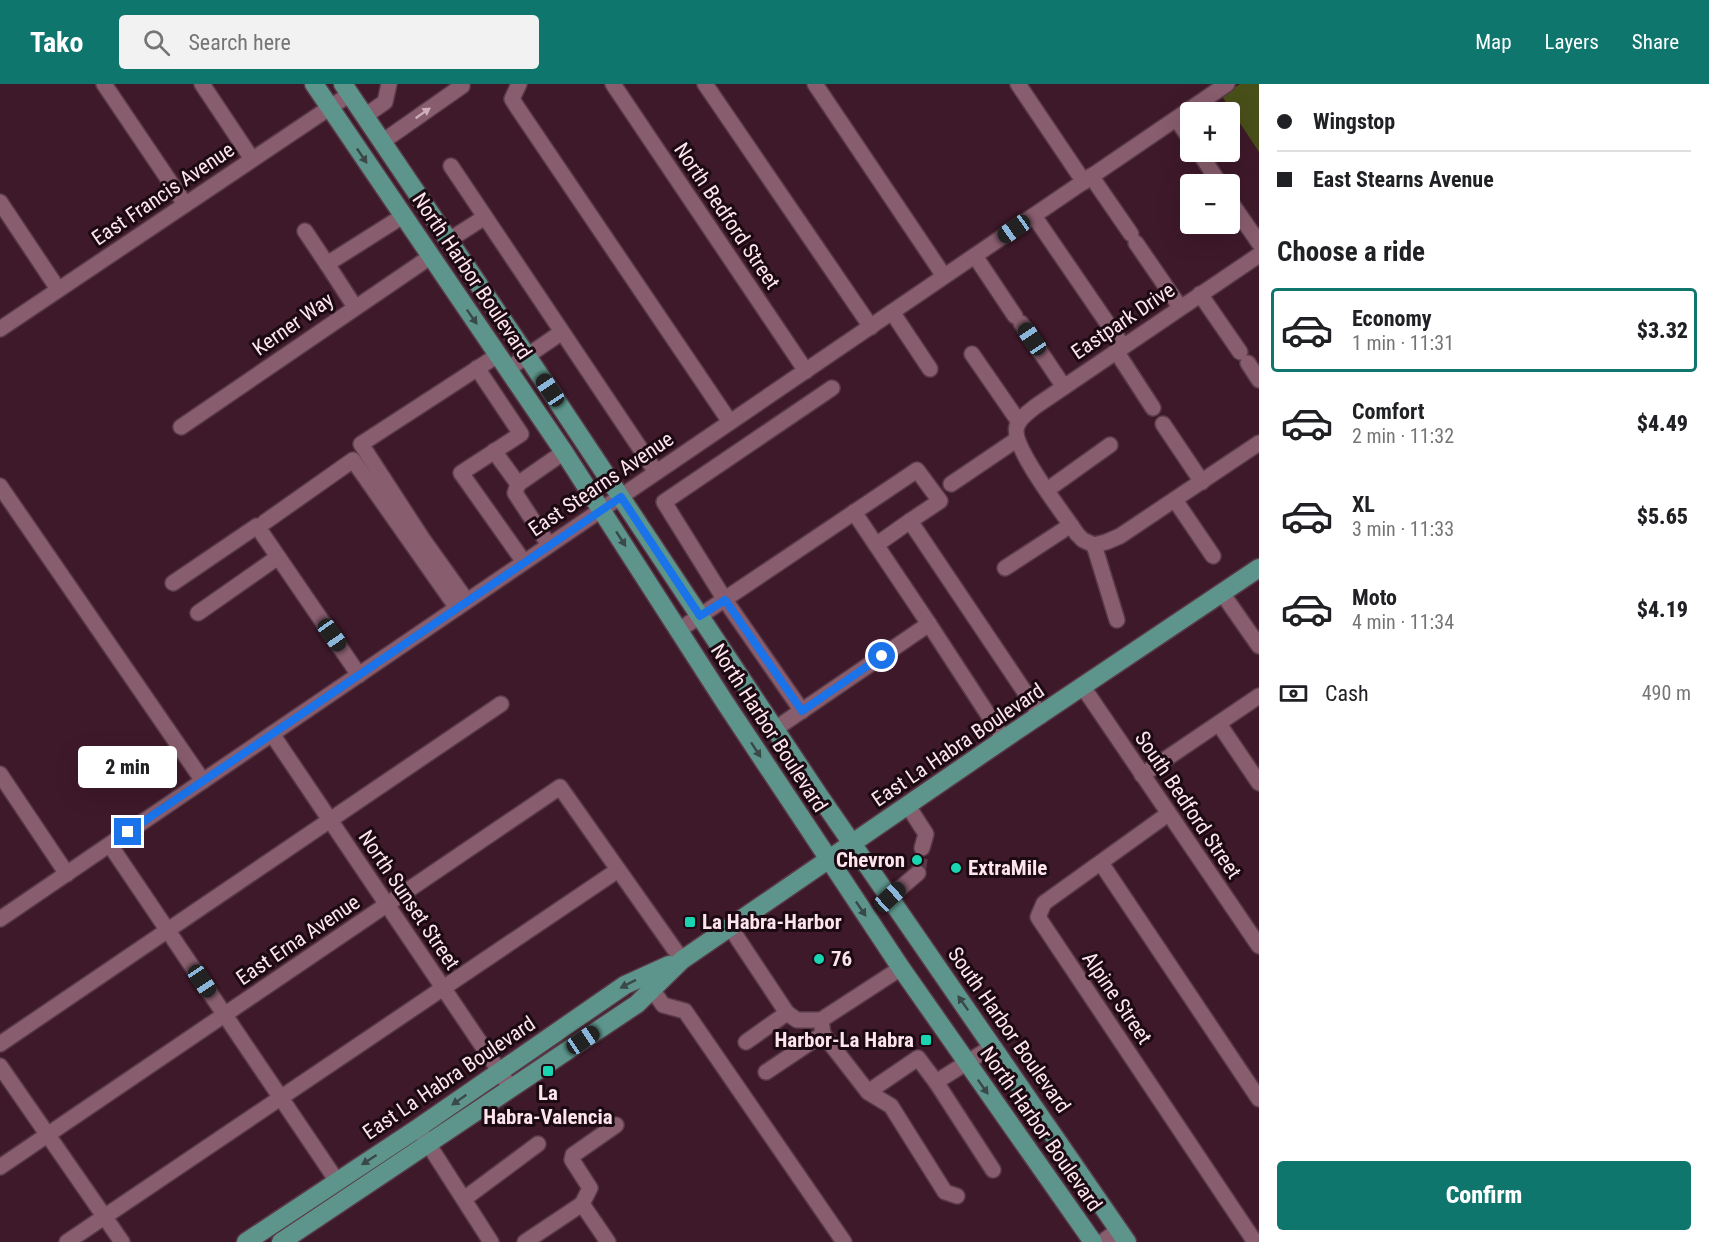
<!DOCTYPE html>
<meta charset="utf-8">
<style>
:root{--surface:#fff;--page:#f2f2f2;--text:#202124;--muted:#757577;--line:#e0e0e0;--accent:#0f766e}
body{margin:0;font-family:"Roboto Condensed",sans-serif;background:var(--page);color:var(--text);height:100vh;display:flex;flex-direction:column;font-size:22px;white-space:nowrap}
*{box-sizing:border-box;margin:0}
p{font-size:20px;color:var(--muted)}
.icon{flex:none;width:33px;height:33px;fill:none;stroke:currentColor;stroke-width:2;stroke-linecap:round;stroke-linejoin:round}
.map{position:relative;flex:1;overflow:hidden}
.panel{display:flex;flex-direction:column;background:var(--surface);width:450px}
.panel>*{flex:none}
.hud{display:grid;align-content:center;height:132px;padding:0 18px;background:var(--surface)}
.buttons{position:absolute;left:1180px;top:18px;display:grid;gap:12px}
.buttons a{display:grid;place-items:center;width:60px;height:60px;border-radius:6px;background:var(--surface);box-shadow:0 6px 24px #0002;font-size:30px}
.end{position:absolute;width:27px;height:27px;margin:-14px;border:8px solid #1a73e8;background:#fff;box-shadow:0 0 0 3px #fff}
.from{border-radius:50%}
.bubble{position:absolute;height:42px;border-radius:6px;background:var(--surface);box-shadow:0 6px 24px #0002;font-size:20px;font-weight:800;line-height:42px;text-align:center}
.car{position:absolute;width:18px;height:36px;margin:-18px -9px;border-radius:8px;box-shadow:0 0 4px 2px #0007;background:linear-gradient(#222 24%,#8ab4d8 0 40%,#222 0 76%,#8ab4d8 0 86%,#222 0)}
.hud b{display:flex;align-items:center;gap:21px;height:57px;font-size:22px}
.hud b+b{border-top:2px solid var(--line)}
.hud i{width:15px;height:15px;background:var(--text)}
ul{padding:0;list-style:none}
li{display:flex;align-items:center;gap:18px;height:84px;margin:0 12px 9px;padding:0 6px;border:3px solid transparent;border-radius:6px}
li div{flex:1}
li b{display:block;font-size:22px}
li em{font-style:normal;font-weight:800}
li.on{border-color:var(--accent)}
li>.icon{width:54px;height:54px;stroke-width:1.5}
h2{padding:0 18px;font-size:27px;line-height:72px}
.pay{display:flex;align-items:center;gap:15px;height:66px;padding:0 18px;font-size:22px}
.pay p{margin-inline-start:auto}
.button{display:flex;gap:12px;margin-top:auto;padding:12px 18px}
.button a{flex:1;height:69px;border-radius:6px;background:var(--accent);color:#fff;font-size:24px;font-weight:800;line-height:69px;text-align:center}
header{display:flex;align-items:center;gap:36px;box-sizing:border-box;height:84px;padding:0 30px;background:var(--accent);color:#fff}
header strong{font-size:28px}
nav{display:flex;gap:33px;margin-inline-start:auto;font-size:21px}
.search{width:420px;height:54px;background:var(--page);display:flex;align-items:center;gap:15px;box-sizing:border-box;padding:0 21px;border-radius:6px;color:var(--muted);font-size:22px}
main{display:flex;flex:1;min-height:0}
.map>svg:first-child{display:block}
.green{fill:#494f19}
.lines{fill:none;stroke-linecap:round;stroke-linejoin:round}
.minor-tunnel{stroke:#5b3746;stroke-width:15;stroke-dasharray:15 8;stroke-linecap:butt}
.minor-casing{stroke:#583947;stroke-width:18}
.major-casing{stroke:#583947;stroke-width:21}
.minor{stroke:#885d6d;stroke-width:15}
.major{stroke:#5d958c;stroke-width:18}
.oneway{fill:#cfaeba}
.oneway2{fill:#394948}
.route{stroke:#1a73e8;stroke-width:8}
.poi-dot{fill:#19d5b2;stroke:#1b0a11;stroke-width:2}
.labels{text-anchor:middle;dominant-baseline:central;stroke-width:6;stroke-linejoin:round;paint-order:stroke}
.street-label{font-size:21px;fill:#fee4ed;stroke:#1b0a11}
.poi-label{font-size:21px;font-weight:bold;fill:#fee4ed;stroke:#1b0a11;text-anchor:start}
</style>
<header>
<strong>Tako</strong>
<div class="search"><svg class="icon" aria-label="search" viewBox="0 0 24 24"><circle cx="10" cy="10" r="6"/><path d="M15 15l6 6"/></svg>Search here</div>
<nav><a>Map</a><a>Layers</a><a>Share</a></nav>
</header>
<main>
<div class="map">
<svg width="1259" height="1158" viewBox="0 0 1259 1158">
<rect width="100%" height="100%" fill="#3e1929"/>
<path class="green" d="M1240 0H1259V68L1222 12Z"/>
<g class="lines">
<path class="minor-tunnel" d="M918 789 922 764"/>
<defs>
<g id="minor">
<path d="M104 0 185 120"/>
<path d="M202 0 252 75"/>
<path d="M519 0 512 15 517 23 730 338"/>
<path d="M613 0 806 287"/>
<path d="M705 0 871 243"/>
<path d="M815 0 944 192"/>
<path d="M1018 0 1084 98"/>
<path d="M365 32 385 18 389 0"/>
<path d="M1176 35 1191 56"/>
<path d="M382 58 462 2V0"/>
<path d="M1199 68 1216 94"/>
<path d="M451 82 656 388"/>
<path d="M1091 92 1131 150"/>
<path d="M1230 117 1259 159"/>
<path d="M0 118 58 205"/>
<path d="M1034 132 1123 262"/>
<path d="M305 147 327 180"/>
<path d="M449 156 485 133"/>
<path d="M1136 159 1180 223"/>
<path d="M975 172 1015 232"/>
<path d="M1200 210 1240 268"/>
<path d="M355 223 327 180 403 132"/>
<path d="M892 228 930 285"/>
<path d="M1021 239 1064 303"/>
<path d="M0 245 350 10"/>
<path d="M1116 267 1153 324"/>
<path d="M972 270 1019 338"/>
<path d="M1248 279 1259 296"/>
<path d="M477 284 521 350 461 389 524 478"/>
<path d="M508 285 562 248"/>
<path d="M1163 340 1202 398"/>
<path d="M181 343 430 173"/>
<path d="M494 367 518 400 564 368"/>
<path d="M518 400 515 409 549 461"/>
<path d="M951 400 1016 356"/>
<path d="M0 402 203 697"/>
<path d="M1047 406 1110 361"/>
<path d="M1175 416 1213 472"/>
<path d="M854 428 929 540"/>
<path d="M265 438 353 376 457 524"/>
<path d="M876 461 910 437"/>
<path d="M1094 461 1083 456 1077 450C1065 431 1009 361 1017 342 1020 333 1029 328 1036 322L1259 171"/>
<path d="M1094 461 1106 458 1120 452 1259 359"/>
<path d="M1094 461 1117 536"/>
<path d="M1005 484 1071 441"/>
<path d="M173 499 257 442 359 591"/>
<path d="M1222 509 1259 562"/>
<path d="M467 517 422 454 361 360 498 271"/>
<path d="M198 529 278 473"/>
<path d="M679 546 917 386 940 417 910 437 1041 632"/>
<path d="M1083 603 1259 862"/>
<path d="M802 627 725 516 664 418 832 304"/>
<path d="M1219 640 1259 699"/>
<path d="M775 645 929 540 1004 655"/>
<path d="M272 650 506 997"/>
<path d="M0 690 67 790"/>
<path d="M1142 691 1259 612"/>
<path d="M908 722 926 750 922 764"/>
<path d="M1168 730 1044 819 1038 833 1255 1158"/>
<path d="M110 761 337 1097"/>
<path d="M1101 779 1259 1015"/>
<path d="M890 813 918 789"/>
<path d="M0 835 1227 0"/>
<path d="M730 843 787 929"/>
<path d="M901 884 821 936 823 950 868 1008 918 974 936 998 993 962"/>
<path d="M652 905 663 921 685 927 844 1158"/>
<path d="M746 958 787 929 797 936H821"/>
<path d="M0 960 501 620"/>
<path d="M0 982 122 1158"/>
<path d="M766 988 823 950"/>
<path d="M936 998 993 1086"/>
<path d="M868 1008 891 1022 945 1108 957 1112"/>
<path d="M418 1044 491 1158"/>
<path d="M0 1083 560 703 682 876"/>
<path d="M464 1115 538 1060"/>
<path d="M582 1120 608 1158"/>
<path d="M67 1158 618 786"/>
<path d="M525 1158 582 1120 590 1104 572 1076 573 1071 616 1041"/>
<path d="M1102 1158 1119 1146"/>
</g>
<g id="major">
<path d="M314 0 564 368 724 617 901 884 1093 1158"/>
<path d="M343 0 527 272 818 710 1127 1158"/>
<path d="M246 1158 418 1044 625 901 669 881"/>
<path d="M281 1158 637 920 682 876 1004 655 1259 484"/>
</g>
</defs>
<use href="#minor" class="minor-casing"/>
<use href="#major" class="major-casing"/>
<use href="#minor" class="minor"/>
<use href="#major" class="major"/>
</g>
<defs><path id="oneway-solid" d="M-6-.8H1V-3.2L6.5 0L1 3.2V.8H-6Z" transform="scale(1.5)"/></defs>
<use class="oneway" href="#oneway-solid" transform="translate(423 29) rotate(-35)"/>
<g class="oneway2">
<use href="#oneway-solid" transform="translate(362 72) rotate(56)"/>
<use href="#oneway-solid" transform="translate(472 233) rotate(55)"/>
<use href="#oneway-solid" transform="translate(621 455) rotate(57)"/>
<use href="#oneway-solid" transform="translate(756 666) rotate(57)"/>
<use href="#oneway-solid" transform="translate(861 825) rotate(56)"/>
<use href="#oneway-solid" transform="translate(628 900) rotate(153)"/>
<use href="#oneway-solid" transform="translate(963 919) rotate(-125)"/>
<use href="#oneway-solid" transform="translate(983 1003) rotate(55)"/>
<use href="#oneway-solid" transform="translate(459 1016) rotate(145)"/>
<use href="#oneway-solid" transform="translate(369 1076) rotate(147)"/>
</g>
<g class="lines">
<path class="route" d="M128 748 621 413 700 532 725 516 802 627 882 572"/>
</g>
<g class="poi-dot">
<circle cx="917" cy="776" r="6"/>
<circle cx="956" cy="784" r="6"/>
<rect x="684" y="832" width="12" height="12" rx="3"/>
<circle cx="819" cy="875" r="6"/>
<rect x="920" y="950" width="12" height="12" rx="3"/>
<rect x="542" y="981" width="12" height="12" rx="3"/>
</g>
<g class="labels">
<g class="street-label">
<text transform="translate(163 110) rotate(-34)">East Francis Avenue</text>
<text transform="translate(727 132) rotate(56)">North Bedford Street</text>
<text transform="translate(472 192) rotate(56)">North Harbor Boulevard</text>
<text transform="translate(1123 237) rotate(-34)">Eastpark Drive</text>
<text transform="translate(293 240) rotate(-35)">Kerner Way</text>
<text transform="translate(601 400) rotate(-34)">East Stearns Avenue</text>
<text transform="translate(769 644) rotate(57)">North Harbor Boulevard</text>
<text transform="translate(958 661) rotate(-34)">East La Habra Boulevard</text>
<text transform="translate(1188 721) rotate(56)">South Bedford Street</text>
<text transform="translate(409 816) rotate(56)">North Sunset Street</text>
<text transform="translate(298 856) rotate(-34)">East Erna Avenue</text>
<text transform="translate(1117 914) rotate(56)">Alpine Street</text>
<text transform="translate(1009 946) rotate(55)">South Harbor Boulevard</text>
<text transform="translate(449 994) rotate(-34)">East La Habra Boulevard</text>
<text transform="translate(1041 1045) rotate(55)">North Harbor Boulevard</text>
</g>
<g class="poi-label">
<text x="905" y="776" text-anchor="end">Chevron</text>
<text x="968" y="784">ExtraMile</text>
<text x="702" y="838">La Habra-Harbor</text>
<text x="831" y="875">76</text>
<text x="914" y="956" text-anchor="end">Harbor-La Habra</text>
<text x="548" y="1009" text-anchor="middle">La<tspan x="548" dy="24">Habra-Valencia</tspan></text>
</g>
</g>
</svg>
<div class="buttons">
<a>+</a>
<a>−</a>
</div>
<i class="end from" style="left:882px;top:572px"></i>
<i class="end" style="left:128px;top:748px"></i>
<div class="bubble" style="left:78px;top:662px;width:99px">2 min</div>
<i class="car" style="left:1014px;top:145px;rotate:235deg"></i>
<i class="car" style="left:1032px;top:255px;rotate:326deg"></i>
<i class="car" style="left:550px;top:306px;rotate:326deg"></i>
<i class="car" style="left:332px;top:551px;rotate:145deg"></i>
<i class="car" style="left:890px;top:813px;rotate:48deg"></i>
<i class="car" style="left:202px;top:897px;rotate:146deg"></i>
<i class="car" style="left:583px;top:956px;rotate:56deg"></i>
</div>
<section class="panel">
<div class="hud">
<b><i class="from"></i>Wingstop</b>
<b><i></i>East Stearns Avenue</b>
</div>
<h2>Choose a ride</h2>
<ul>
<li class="on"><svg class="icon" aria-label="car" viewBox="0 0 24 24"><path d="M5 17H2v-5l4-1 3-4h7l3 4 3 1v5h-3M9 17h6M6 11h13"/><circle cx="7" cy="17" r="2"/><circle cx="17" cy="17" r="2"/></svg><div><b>Economy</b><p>1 min · 11:31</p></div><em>$3.32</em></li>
<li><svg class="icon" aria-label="car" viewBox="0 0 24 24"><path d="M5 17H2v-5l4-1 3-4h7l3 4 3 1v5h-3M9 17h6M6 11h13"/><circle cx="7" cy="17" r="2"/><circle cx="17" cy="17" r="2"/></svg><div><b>Comfort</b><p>2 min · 11:32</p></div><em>$4.49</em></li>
<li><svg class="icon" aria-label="car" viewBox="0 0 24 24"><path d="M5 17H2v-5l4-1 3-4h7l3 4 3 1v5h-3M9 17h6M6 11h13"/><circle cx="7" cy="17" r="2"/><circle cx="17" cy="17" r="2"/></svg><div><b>XL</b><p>3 min · 11:33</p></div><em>$5.65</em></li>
<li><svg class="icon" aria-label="car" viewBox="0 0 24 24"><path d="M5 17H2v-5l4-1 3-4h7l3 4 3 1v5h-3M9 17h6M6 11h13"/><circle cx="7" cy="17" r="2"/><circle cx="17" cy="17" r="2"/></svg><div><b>Moto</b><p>4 min · 11:34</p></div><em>$4.19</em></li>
</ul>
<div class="pay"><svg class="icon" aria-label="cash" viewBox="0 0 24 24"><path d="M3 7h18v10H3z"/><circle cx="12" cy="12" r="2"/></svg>Cash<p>490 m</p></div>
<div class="button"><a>Confirm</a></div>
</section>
</main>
